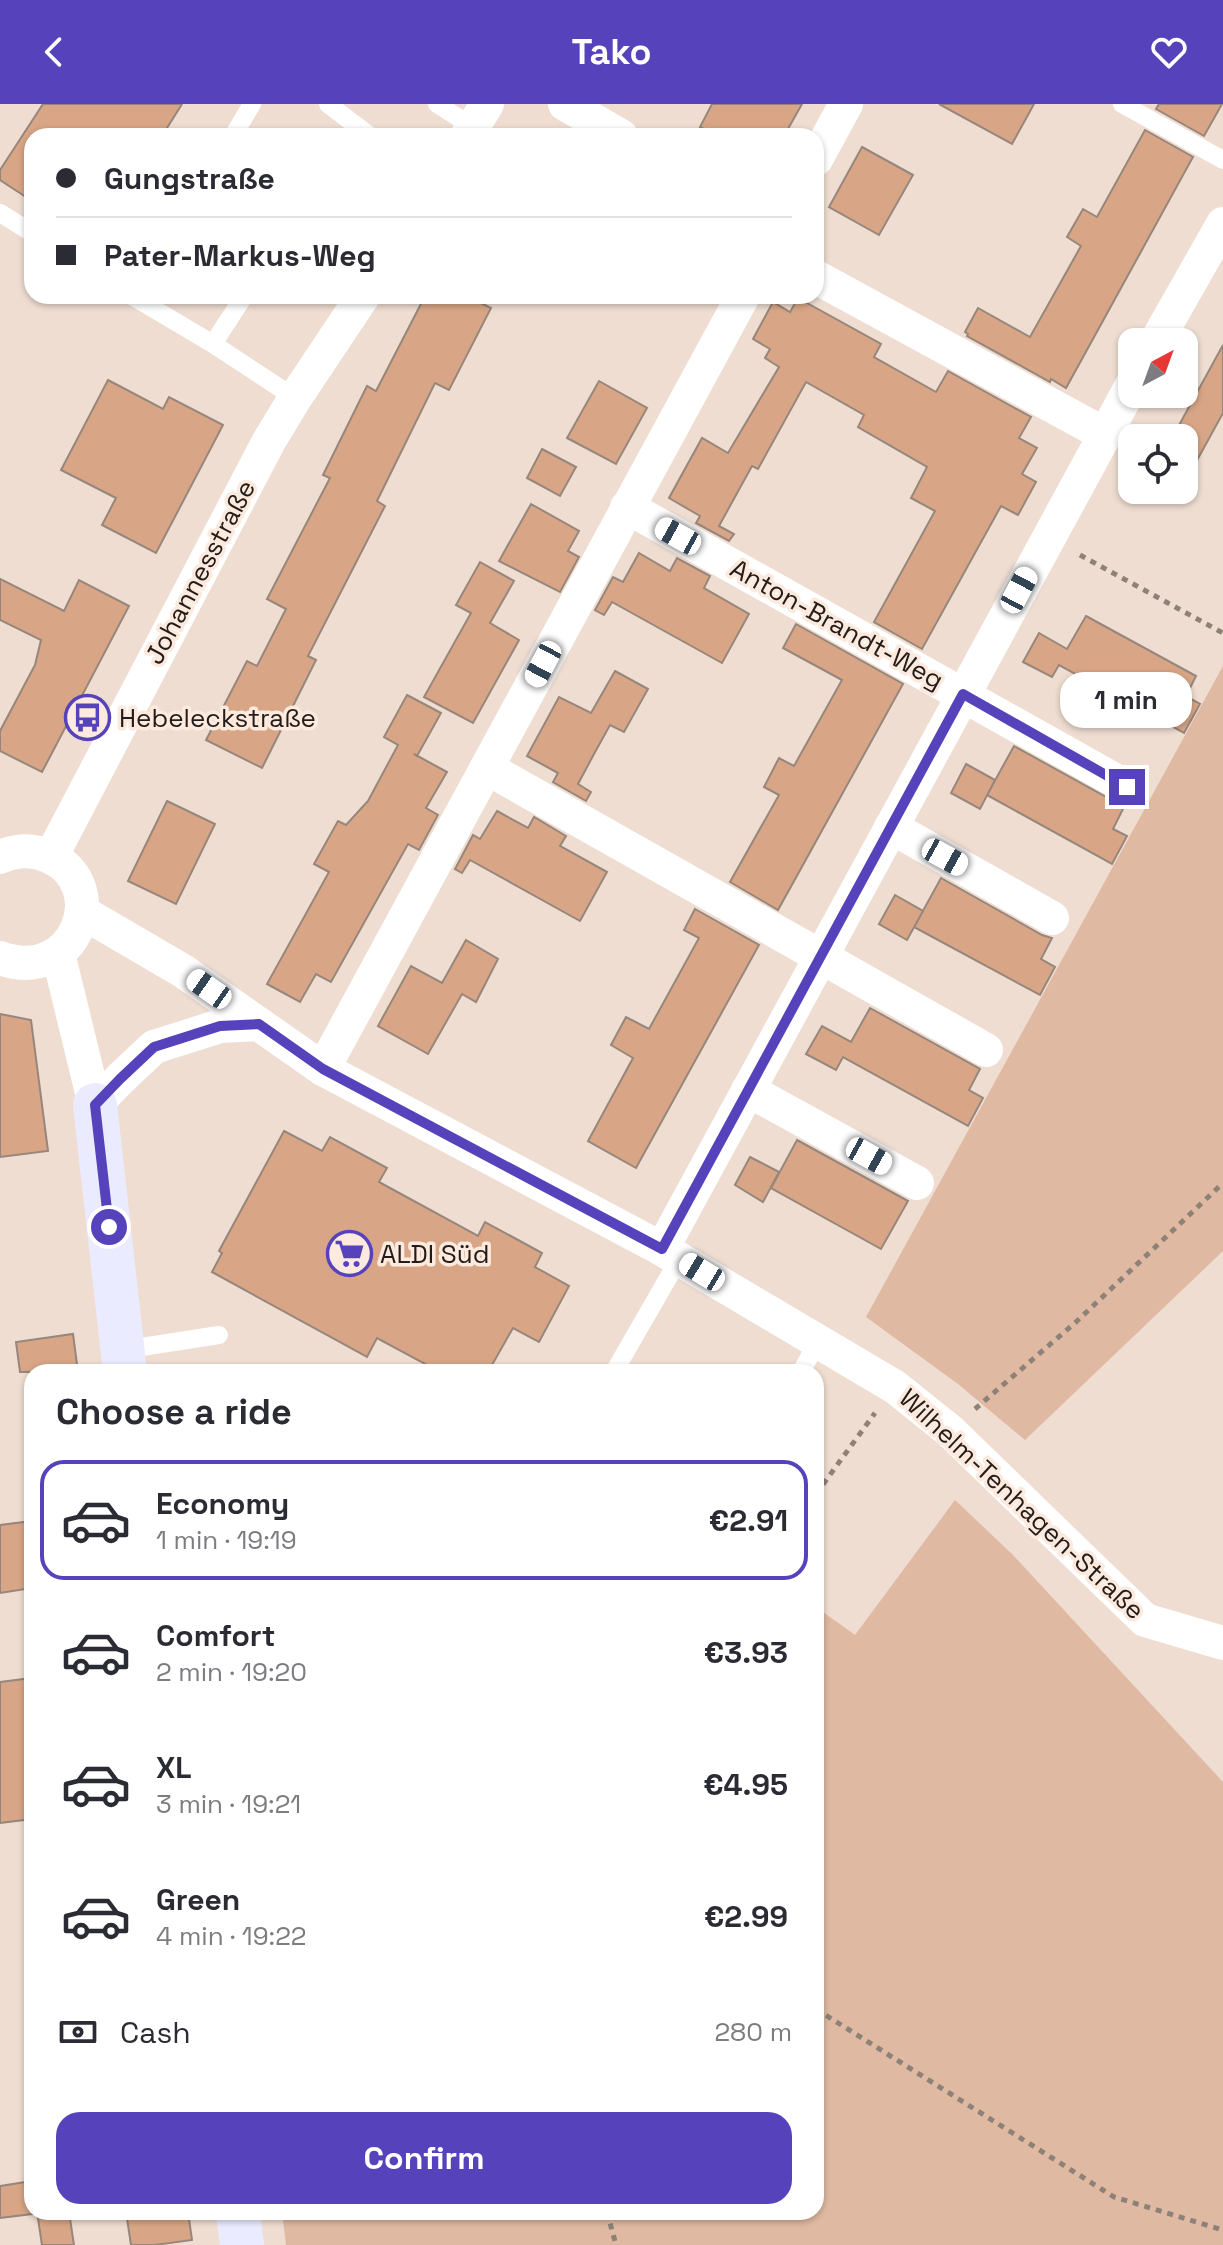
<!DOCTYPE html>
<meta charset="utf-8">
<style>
:root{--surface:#fff;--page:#f2f2f3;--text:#2b2b33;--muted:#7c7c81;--line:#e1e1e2;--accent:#5643bb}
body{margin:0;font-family:"Space Grotesk",sans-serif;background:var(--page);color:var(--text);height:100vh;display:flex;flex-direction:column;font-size:30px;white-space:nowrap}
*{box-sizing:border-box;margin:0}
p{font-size:26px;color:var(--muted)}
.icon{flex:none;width:44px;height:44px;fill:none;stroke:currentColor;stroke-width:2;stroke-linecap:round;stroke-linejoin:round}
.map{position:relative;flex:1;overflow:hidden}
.details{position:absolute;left:24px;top:1260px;width:800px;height:856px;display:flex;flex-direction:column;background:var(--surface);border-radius:24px;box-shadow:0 2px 6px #0004}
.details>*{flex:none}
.guide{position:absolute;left:24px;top:24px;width:800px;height:176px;border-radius:24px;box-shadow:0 2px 6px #0004;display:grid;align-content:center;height:176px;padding:0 32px;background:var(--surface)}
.needle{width:52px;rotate:41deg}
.fabs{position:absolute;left:1118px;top:224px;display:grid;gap:16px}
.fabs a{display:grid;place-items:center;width:80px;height:80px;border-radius:16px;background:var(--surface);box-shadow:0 2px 6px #0004;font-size:40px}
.end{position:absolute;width:36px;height:36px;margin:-18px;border:10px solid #5643bb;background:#fff;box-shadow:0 0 0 4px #fff}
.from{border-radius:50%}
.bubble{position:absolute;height:56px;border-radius:24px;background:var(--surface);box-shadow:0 2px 6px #0004;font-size:26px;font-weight:800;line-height:56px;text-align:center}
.car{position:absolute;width:24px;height:48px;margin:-24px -12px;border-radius:10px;box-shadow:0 0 6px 2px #0007;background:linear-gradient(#fff 24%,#345 0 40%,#fff 0 76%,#345 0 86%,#fff 0)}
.guide b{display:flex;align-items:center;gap:28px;height:76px;font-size:30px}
.guide b+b{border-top:2px solid var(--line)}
.guide i{width:20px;height:20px;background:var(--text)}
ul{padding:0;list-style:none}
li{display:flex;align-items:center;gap:24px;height:120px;margin:0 16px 12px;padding:0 16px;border:4px solid transparent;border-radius:24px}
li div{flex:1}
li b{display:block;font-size:30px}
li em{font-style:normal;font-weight:800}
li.current{border-color:var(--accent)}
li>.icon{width:72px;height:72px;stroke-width:1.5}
h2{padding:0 32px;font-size:36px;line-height:96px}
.pay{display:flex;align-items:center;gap:20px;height:88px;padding:0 32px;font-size:30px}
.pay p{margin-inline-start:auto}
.button{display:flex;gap:16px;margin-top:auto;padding:16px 32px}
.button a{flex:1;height:92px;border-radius:24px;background:var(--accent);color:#fff;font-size:32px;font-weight:800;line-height:92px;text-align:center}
header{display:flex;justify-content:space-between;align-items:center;height:104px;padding:0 32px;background:var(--accent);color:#fff;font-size:36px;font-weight:800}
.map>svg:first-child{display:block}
.green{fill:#dfb9a2}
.building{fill:#d8a686;stroke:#97867b;stroke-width:2}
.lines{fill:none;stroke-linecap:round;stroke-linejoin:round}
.path{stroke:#8d8178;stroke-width:5;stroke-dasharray:6 6;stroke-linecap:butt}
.lane{stroke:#fff;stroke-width:18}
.street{stroke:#fff;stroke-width:34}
.secondary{stroke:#ebebff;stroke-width:44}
.route{stroke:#5643bb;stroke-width:10}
.labels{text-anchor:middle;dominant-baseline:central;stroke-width:7;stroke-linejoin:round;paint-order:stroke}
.street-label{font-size:26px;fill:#231c18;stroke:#fdeade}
.poi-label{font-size:26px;fill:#231c18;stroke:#fdeade;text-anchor:start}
</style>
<header><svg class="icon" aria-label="back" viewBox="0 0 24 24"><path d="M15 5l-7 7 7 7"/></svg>Tako<svg class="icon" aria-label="heart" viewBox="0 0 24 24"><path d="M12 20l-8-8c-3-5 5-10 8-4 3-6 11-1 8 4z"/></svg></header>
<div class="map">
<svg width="1223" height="2141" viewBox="0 0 1223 2141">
<rect width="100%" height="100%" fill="#efddd1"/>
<g class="green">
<path d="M1223 562V1147L1025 1336 958 1280 866 1213Z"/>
<path d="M955 1396 1012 1450 1223 1678V2141H286L282 2108H816V1503L855 1531Z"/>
</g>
<g class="building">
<path d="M43 0H182L162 32H32V97L0 76V66Z"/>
<path d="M712 0H802L784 32H717L700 23Z"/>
<path d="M939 0H1034L1012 40Z"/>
<path d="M1159 0H1222L1204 32 1156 5Z"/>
<path d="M1145 26 1193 53 1066 284 1051 275 1050 278 967 232 968 230 965 228 978 204 1030 233 1081 142 1067 133 1083 105 1097 113Z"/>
<path d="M862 43 913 71 879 131 829 103Z"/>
<path d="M425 192H467L491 204 449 286 435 279 377 397 385 402 308 552 316 556 262 664 206 636 247 557 257 562 286 505 267 495 330 374 323 371 367 282 376 287Z"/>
<path d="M798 194 881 240 874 253 936 288 948 267 1031 313 1019 334 1037 344 1022 370 1036 378 1018 411 1001 402 922 545 874 518 935 407 911 394 927 363 858 323 864 311 806 278 758 365 752 362 719 422 734 430 729 437 696 419 700 412 669 394 702 334 728 349 779 263 765 254 770 245 753 235 773 198 790 208Z"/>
<path d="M1223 241V309L1184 380V334H1172Z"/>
<path d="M108 276 163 305 169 293 223 321 156 449 102 421 116 394 61 366Z"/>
<path d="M599 277 647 304 616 360 567 334Z"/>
<path d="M542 345 576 363 560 392 527 374Z"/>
<path d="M531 400 579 427 568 447 579 453 560 488 499 457Z"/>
<path d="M639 449 670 467 677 454 710 472 704 484 749 510 722 559 612 498 604 511 595 506 613 473 623 478Z"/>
<path d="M480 458 514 477 490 519 519 536 473 619 424 593 471 509 456 501Z"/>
<path d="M0 475 64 507 79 476 129 502 42 668 0 647V627L35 561 41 536 0 516Z"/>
<path d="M1086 512 1196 572 1186 592 1200 600 1184 629 1059 561 1052 573 1023 558 1039 529 1067 545Z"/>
<path d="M796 520 903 580 778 806 730 778 779 691 764 683 779 654 794 662 842 576 783 544Z"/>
<path d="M615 567 648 585 624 628 610 621 594 650 578 680 591 688 586 697 553 678 558 669 527 652 559 593 591 609Z"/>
<path d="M407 591 441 609 417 652 414 650 447 668 426 704 438 711 419 746 408 740 331 878 316 870 300 898 267 880 329 768 314 760 338 717 346 721 368 697 398 641 384 633Z"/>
<path d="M1014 642 1124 703 1113 725 1127 732 1112 760 987 691Z"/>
<path d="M966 660 995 676 980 705 951 689Z"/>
<path d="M167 697 215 720 176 800 128 777Z"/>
<path d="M497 707 528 724 534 713 566 732 560 742 607 768 580 817 470 756 462 769 455 765 473 731 480 735Z"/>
<path d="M941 774 1042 831 1052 834 1041 855 1055 863 1040 891 914 823Z"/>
<path d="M895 791 923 807 907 836 879 820Z"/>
<path d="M695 805 759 841 636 1064 588 1037 633 954 611 941 626 913 649 925 699 834 684 826Z"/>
<path d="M466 836 498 855 476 898 462 890 428 950 378 922 411 862 442 879Z"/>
<path d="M870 904 980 965 969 986 983 994 968 1022 843 953 836 966 806 950 822 922 851 938Z"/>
<path d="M0 910 31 916 48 1047 0 1053Z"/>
<path d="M284 1027 322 1047 330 1033 387 1064 379 1078 478 1132 485 1118 542 1149 535 1163 569 1182 539 1238 513 1224 488 1268H440L377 1234 367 1253 212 1168 222 1149 219 1147Z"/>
<path d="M797 1036 908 1097 881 1145 771 1084Z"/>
<path d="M750 1053 779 1068 763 1098 735 1081Z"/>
<path d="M73 1230 78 1268H20L16 1238Z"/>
<path d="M32 1417V1484L0 1489V1421Z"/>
<path d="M32 1574V1715L0 1719V1578Z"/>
<path d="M32 2077V2110L0 2114V2082Z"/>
<path d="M37 2108H69L74 2141H42Z"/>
<path d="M126 2108H188L192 2136 155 2141H131Z"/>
</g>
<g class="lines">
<g class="path">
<path d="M1080 451 1223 529"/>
<path d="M975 1305 1076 1218 1223 1079"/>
<path d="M816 1390 875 1309"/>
<path d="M816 1905 1114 2093 1223 2126"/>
<path d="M607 2108 616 2141"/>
</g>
<g class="lane">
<path d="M328 0 370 32"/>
<path d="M437 0 473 23"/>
<path d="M1122 0 1223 56"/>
<path d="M233 32 252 0"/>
<path d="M0 109 32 129"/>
<path d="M132 192 213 240 244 192"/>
<path d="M213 240 295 294"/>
<path d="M122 1246 219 1231"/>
<path d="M614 1268 679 1155"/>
<path d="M801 1268 818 1237"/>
</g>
<g class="street">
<path d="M565 0 621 32"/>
<path d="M467 32 487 0"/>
<path d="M816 55 846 0"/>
<path d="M816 173 1104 330"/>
<path d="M1156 238 1223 120"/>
<path d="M627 403 1127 683"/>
<path d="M487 664 986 946"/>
<path d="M891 723 1052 814"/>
<path d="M0 753C16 746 32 745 48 752 114 780 76 882 0 854"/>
<path d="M51 753 269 337 295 294 363 192"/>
<path d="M82 808 183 867 323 965 662 1145 895 1283 950 1327 1145 1516 1223 1539"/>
<path d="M58 849 95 1001"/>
<path d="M323 965 743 192"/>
<path d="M748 986 917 1079"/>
<path d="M95 1001 120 975 154 943 220 922 259 920"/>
<path d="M662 1145 1132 281"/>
</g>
<g class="secondary">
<path d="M95 1001 125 1268"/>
<path d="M238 2108 242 2141"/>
</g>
</g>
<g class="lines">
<path class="route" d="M109 1123 95 1001 120 975 154 943 220 922 259 920 323 965 662 1145 963 590 1127 683"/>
</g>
<defs>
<symbol id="bus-ring" viewBox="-11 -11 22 22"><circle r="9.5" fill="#fdeade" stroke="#5643bb" stroke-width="1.5"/><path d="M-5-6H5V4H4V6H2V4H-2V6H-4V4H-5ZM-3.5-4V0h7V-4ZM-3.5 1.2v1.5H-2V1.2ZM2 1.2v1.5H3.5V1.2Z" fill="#5643bb"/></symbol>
<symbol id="supermarket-ring" viewBox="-11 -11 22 22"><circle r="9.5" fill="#fdeade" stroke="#5643bb" stroke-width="1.5"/><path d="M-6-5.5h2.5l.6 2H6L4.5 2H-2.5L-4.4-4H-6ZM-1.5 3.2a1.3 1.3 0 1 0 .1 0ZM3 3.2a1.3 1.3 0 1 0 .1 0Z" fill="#5643bb"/></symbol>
</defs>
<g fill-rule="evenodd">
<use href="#bus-ring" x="62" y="588" width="51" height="51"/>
<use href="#supermarket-ring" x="324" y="1124" width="51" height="51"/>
</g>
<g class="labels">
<g class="street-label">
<text transform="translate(200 468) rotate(-62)">Johannesstraße</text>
<text transform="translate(837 520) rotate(29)">Anton-Brandt-Weg</text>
<text transform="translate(1022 1400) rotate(43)">Wilhelm-Tenhagen-Straße</text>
</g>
<g class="poi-label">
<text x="119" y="614">Hebeleckstraße</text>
<text x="380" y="1150">ALDI Süd</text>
</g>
</g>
</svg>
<div class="fabs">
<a><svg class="needle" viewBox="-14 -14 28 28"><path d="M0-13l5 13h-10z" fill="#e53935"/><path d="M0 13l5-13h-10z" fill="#7c7c81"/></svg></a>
<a><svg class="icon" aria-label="locate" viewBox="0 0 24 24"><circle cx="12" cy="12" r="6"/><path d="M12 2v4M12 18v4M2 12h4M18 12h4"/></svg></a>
</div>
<i class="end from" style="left:109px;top:1123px"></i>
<i class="end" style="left:1127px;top:683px"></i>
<div class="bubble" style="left:1060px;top:568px;width:132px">1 min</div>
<i class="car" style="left:678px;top:432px;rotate:299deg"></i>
<i class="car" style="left:1019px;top:486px;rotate:28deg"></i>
<i class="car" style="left:543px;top:560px;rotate:208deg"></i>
<i class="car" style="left:945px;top:753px;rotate:119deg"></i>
<i class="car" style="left:209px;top:885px;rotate:305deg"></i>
<i class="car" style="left:869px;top:1052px;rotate:119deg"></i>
<i class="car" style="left:702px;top:1168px;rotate:301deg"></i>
<div class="guide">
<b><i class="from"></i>Gungstraße</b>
<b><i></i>Pater-Markus-Weg</b>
</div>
<section class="details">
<h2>Choose a ride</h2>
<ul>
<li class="current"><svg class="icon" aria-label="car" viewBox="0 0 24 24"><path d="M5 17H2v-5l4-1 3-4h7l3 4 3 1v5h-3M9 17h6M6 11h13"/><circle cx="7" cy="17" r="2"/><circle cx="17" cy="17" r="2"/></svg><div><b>Economy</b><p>1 min · 19:19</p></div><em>€2.91</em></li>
<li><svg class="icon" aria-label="car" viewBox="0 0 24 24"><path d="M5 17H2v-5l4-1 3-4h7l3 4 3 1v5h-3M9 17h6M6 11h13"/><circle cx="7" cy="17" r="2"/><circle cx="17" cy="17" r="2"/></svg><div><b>Comfort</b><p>2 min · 19:20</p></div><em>€3.93</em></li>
<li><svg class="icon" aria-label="car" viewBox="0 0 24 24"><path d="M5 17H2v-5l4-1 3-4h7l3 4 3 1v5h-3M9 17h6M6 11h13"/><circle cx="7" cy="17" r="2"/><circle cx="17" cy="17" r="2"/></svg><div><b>XL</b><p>3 min · 19:21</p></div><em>€4.95</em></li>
<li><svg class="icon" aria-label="car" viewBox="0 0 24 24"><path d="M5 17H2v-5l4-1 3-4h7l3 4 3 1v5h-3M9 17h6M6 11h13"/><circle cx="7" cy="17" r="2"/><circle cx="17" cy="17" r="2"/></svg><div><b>Green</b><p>4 min · 19:22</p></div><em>€2.99</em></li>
</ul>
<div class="pay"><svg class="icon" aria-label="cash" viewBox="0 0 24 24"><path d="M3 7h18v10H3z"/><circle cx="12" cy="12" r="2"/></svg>Cash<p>280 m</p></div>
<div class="button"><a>Confirm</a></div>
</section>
</div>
